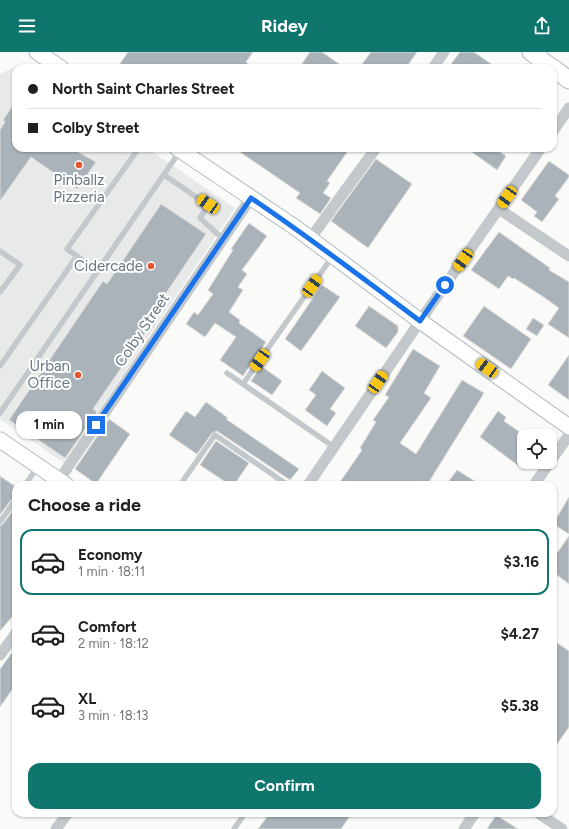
<!DOCTYPE html>
<meta charset="utf-8">
<style>
:root{--surface:#fff;--page:#f2f2f2;--text:#202124;--muted:#757577;--line:#e0e0e0;--accent:#0f766e}
body{margin:0;font-family:Figtree,sans-serif;background:var(--page);color:var(--text);height:100vh;display:flex;flex-direction:column;font-size:15px;white-space:nowrap}
*{box-sizing:border-box;margin:0}
p{font-size:13px;color:var(--muted)}
.icon{flex:none;width:22px;height:22px;fill:none;stroke:currentColor;stroke-width:2;stroke-linecap:round;stroke-linejoin:round}
.map{position:relative;flex:1;overflow:hidden}
.details{position:absolute;left:12px;top:429px;width:545px;height:336px;display:flex;flex-direction:column;background:var(--surface);border-radius:12px;box-shadow:0 1px 3px #0004}
.details>*{flex:none}
.hud{position:absolute;left:12px;top:12px;width:545px;height:88px;border-radius:12px;box-shadow:0 1px 3px #0004;display:grid;align-content:center;height:88px;padding:0 16px;background:var(--surface)}
.buttons{position:absolute;left:517px;top:377px;display:grid;gap:8px}
.buttons a{display:grid;place-items:center;width:40px;height:40px;border-radius:8px;background:var(--surface);box-shadow:0 1px 3px #0004;font-size:20px}
.end{position:absolute;width:18px;height:18px;margin:-9px;border:5px solid #1a73e8;background:#fff;box-shadow:0 0 0 2px #fff}
.from{border-radius:50%}
.bubble{position:absolute;height:28px;border-radius:12px;background:var(--surface);box-shadow:0 1px 3px #0004;font-size:13px;font-weight:700;line-height:28px;text-align:center}
.car{position:absolute;width:12px;height:24px;margin:-12px -6px;border-radius:5px;box-shadow:0 0 3px 1px #0007;background:linear-gradient(#f5c518 24%,#345 0 40%,#f5c518 0 76%,#345 0 86%,#f5c518 0)}
.hud b{display:flex;align-items:center;gap:14px;height:38px;font-size:15px}
.hud b+b{border-top:1px solid var(--line)}
.hud i{width:10px;height:10px;background:var(--text)}
ul{padding:0;list-style:none}
li{display:flex;align-items:center;gap:12px;height:66px;margin:0 8px 6px;padding:0 8px;border:2px solid transparent;border-radius:12px}
li div{flex:1}
li b{display:block;font-size:15px}
li em{font-style:normal;font-weight:700}
li.selected{border-color:var(--accent)}
li>.icon{width:36px;height:36px;stroke-width:1.5}
h2{padding:0 16px;font-size:18px;line-height:48px}
.cta{display:flex;gap:8px;margin-top:auto;padding:8px 16px}
.cta a{flex:1;height:46px;border-radius:12px;background:var(--accent);color:#fff;font-size:16px;font-weight:700;line-height:46px;text-align:center}
header{display:flex;justify-content:space-between;align-items:center;height:52px;padding:0 16px;background:var(--accent);color:#fff;font-size:18px;font-weight:700}
.map>svg:first-child{display:block}
.built{fill:#e8e9e9}
.building{fill:#aab3b9;stroke:#dcdcda}
.lines{fill:none;stroke-linecap:round;stroke-linejoin:round}
.secondary-casing{stroke:#b3babf;stroke-width:17}
.primary-casing{stroke:#b5babe;stroke-width:19}
.lane{stroke:#c3c8cc;stroke-width:5.5}
.street{stroke:#c3c8cc;stroke-width:11}
.secondary{stroke:#fff;stroke-width:15}
.primary{stroke:#fff;stroke-width:17}
.route{stroke:#1a73e8;stroke-width:5}
.poi-dot{fill:#e4572e;stroke:#fff;stroke-width:1.5}
.labels{text-anchor:middle;dominant-baseline:central;stroke-width:4;stroke-linejoin:round;paint-order:stroke}
.poi-label{font-size:15px;fill:#657683;stroke:#fff;text-anchor:end}
.street-label{font-size:15px;fill:#657683;stroke:#fff}
</style>
<header><svg class="icon" aria-label="menu" viewBox="0 0 24 24"><path d="M4 6h16M4 12h16M4 18h16"/></svg>Ridey<svg class="icon" aria-label="share" viewBox="0 0 24 24"><path d="M12 15V3M7 8l5-5 5 5M5 13v7h14v-7"/></svg></header>
<div class="map">
<svg width="569" height="777" viewBox="0 0 569 777">
<rect width="100%" height="100%" fill="#fafaf8"/>
<path class="built" d="M24 11 31 16H16V96H147L235 156 64 411 0 367V22Z"/>
<g class="building">
<path d="M128 0H253L246 10 253 16H117Z"/>
<path d="M310 0H322L345 16H299Z"/>
<path d="M371 0H417L406 16H359Z"/>
<path d="M460 0H474L497 16H448Z"/>
<path d="M16 49V96H71L96 110 77 137 31 105 0 149V78L5 70 3 68Z"/>
<path d="M234 96H350L327 129 330 131 323 141 331 146 320 162 296 146 300 141Z"/>
<path d="M466 96H494L506 104 497 118Z"/>
<path d="M376 107 412 132 368 196 331 169Z"/>
<path d="M549 109 569 123V125L555 144 559 147 542 170 534 164 537 160 521 148Z"/>
<path d="M161 152 206 182 141 278 145 281 93 357 97 360 65 406 9 368 103 229 107 232Z"/>
<path d="M249 171 267 184 242 218 247 222 238 235 243 238 229 260 240 268 239 271 266 290 243 324 220 308 236 285 215 271 205 285 186 272 194 260 198 263 213 242 208 238 233 198 231 197Z"/>
<path d="M499 180 550 216 549 218 569 230V286L548 272 559 256 542 244 514 226 513 227 508 224 499 237 471 218Z"/>
<path d="M322 233 340 245 301 299 285 287Z"/>
<path d="M369 254 398 274V280L386 296 355 274Z"/>
<path d="M484 254 531 287 511 317 463 284Z"/>
<path d="M533 266 544 273 537 284 526 277Z"/>
<path d="M413 297 440 314 424 341 431 346 400 391 416 402 462 328 484 341 427 433H338L362 398 360 396 376 370 373 368 389 345 385 343Z"/>
<path d="M569 303V348L548 333Z"/>
<path d="M261 314 282 329 272 343 251 329Z"/>
<path d="M322 319 345 336 330 357 336 361 327 374 305 358 316 343 309 338Z"/>
<path d="M206 350 228 366 226 367 299 417 290 428 217 379 212 381 197 402 169 383 186 359 195 365Z"/>
<path d="M498 359 506 365 504 369 524 383V418L480 385Z"/>
<path d="M109 367 130 382 96 432 75 417Z"/>
<path d="M216 389 249 411 234 433H230L200 413Z"/>
<path d="M457 418 481 433H446Z"/>
<path d="M0 424 16 435V443L13 445 0 463Z"/>
<path d="M569 445V482L553 472Z"/>
<path d="M16 454V560L0 579V474L3 472Z"/>
<path d="M569 484V532L553 520V507Z"/>
<path d="M553 588 569 599V675L553 698Z"/>
<path d="M16 595V632L0 655V617Z"/>
<path d="M270 761H352L341 777H258Z"/>
<path d="M496 763 518 777H487Z"/>
</g>
<g class="lines">
<defs>
<g id="secondary">
<path d="M37 0 61 16"/>
<path d="M177 96 296 176 420 269 569 375"/>
<path d="M0 388 66 433"/>
</g>
<g id="primary">
<path d="M531 0 552 16"/>
<path d="M553 16 569 28"/>
</g>
</defs>
<use href="#secondary" class="secondary-casing"/>
<use href="#primary" class="primary-casing"/>
<g class="lane">
<path d="M164 123 208 153 200 166 222 186"/>
<path d="M0 199 20 213 0 240"/>
<path d="M98 219 67 197 139 96"/>
<path d="M0 314 77 204"/>
<path d="M227 321 334 395"/>
<path d="M243 332 332 205"/>
<path d="M0 361 180 99"/>
<path d="M25 433 38 415"/>
<path d="M180 433 215 383 288 433"/>
<path d="M0 470 16 447"/>
<path d="M234 777 245 761"/>
</g>
<g class="street">
<path d="M433 16 444 0"/>
<path d="M553 79 569 56"/>
<path d="M499 157 569 204"/>
<path d="M310 187 376 96"/>
<path d="M59 428 251 146"/>
<path d="M308 433 427 259 541 96"/>
<path d="M534 433 569 383"/>
<path d="M0 603 16 581"/>
<path d="M538 761 562 777"/>
<path d="M56 777 68 761"/>
<path d="M464 777 475 761"/>
</g>
<use href="#secondary" class="secondary"/>
<use href="#primary" class="primary"/>
</g>
<g class="lines">
<path class="route" d="M96 373 251 146C309 185 364 227 420 269L445 233"/>
</g>
<g class="poi-dot">
<circle cx="79" cy="113" r="4"/>
<circle cx="151" cy="214" r="4"/>
<circle cx="78" cy="323" r="4"/>
</g>
<g class="labels">
<g class="poi-label">
<text x="79" y="128" text-anchor="middle">Pinballz<tspan x="79" dy="17">Pizzeria</tspan></text>
<text x="143" y="214">Cidercade</text>
<text x="70" y="314">Urban<tspan x="70" dy="17">Office</tspan></text>
</g>
<g class="street-label">
<text transform="translate(142 278) rotate(-56)">Colby Street</text>
</g>
</g>
</svg>
<div class="buttons">
<a><svg class="icon" aria-label="locate" viewBox="0 0 24 24"><circle cx="12" cy="12" r="6"/><path d="M12 2v4M12 18v4M2 12h4M18 12h4"/></svg></a>
</div>
<i class="end from" style="left:445px;top:233px"></i>
<i class="end" style="left:96px;top:373px"></i>
<div class="bubble" style="left:16px;top:359px;width:66px">1 min</div>
<i class="car" style="left:507px;top:145px;rotate:215deg"></i>
<i class="car" style="left:208px;top:152px;rotate:304deg"></i>
<i class="car" style="left:463px;top:208px;rotate:215deg"></i>
<i class="car" style="left:312px;top:234px;rotate:35deg"></i>
<i class="car" style="left:260px;top:308px;rotate:215deg"></i>
<i class="car" style="left:487px;top:316px;rotate:305deg"></i>
<i class="car" style="left:378px;top:330px;rotate:34deg"></i>
<div class="hud">
<b><i class="from"></i>North Saint Charles Street</b>
<b><i></i>Colby Street</b>
</div>
<section class="details">
<h2>Choose a ride</h2>
<ul>
<li class="selected"><svg class="icon" aria-label="car" viewBox="0 0 24 24"><path d="M5 17H2v-5l4-1 3-4h7l3 4 3 1v5h-3M9 17h6M6 11h13"/><circle cx="7" cy="17" r="2"/><circle cx="17" cy="17" r="2"/></svg><div><b>Economy</b><p>1 min · 18:11</p></div><em>$3.16</em></li>
<li><svg class="icon" aria-label="car" viewBox="0 0 24 24"><path d="M5 17H2v-5l4-1 3-4h7l3 4 3 1v5h-3M9 17h6M6 11h13"/><circle cx="7" cy="17" r="2"/><circle cx="17" cy="17" r="2"/></svg><div><b>Comfort</b><p>2 min · 18:12</p></div><em>$4.27</em></li>
<li><svg class="icon" aria-label="car" viewBox="0 0 24 24"><path d="M5 17H2v-5l4-1 3-4h7l3 4 3 1v5h-3M9 17h6M6 11h13"/><circle cx="7" cy="17" r="2"/><circle cx="17" cy="17" r="2"/></svg><div><b>XL</b><p>3 min · 18:13</p></div><em>$5.38</em></li>
</ul>
<div class="cta"><a>Confirm</a></div>
</section>
</div>
